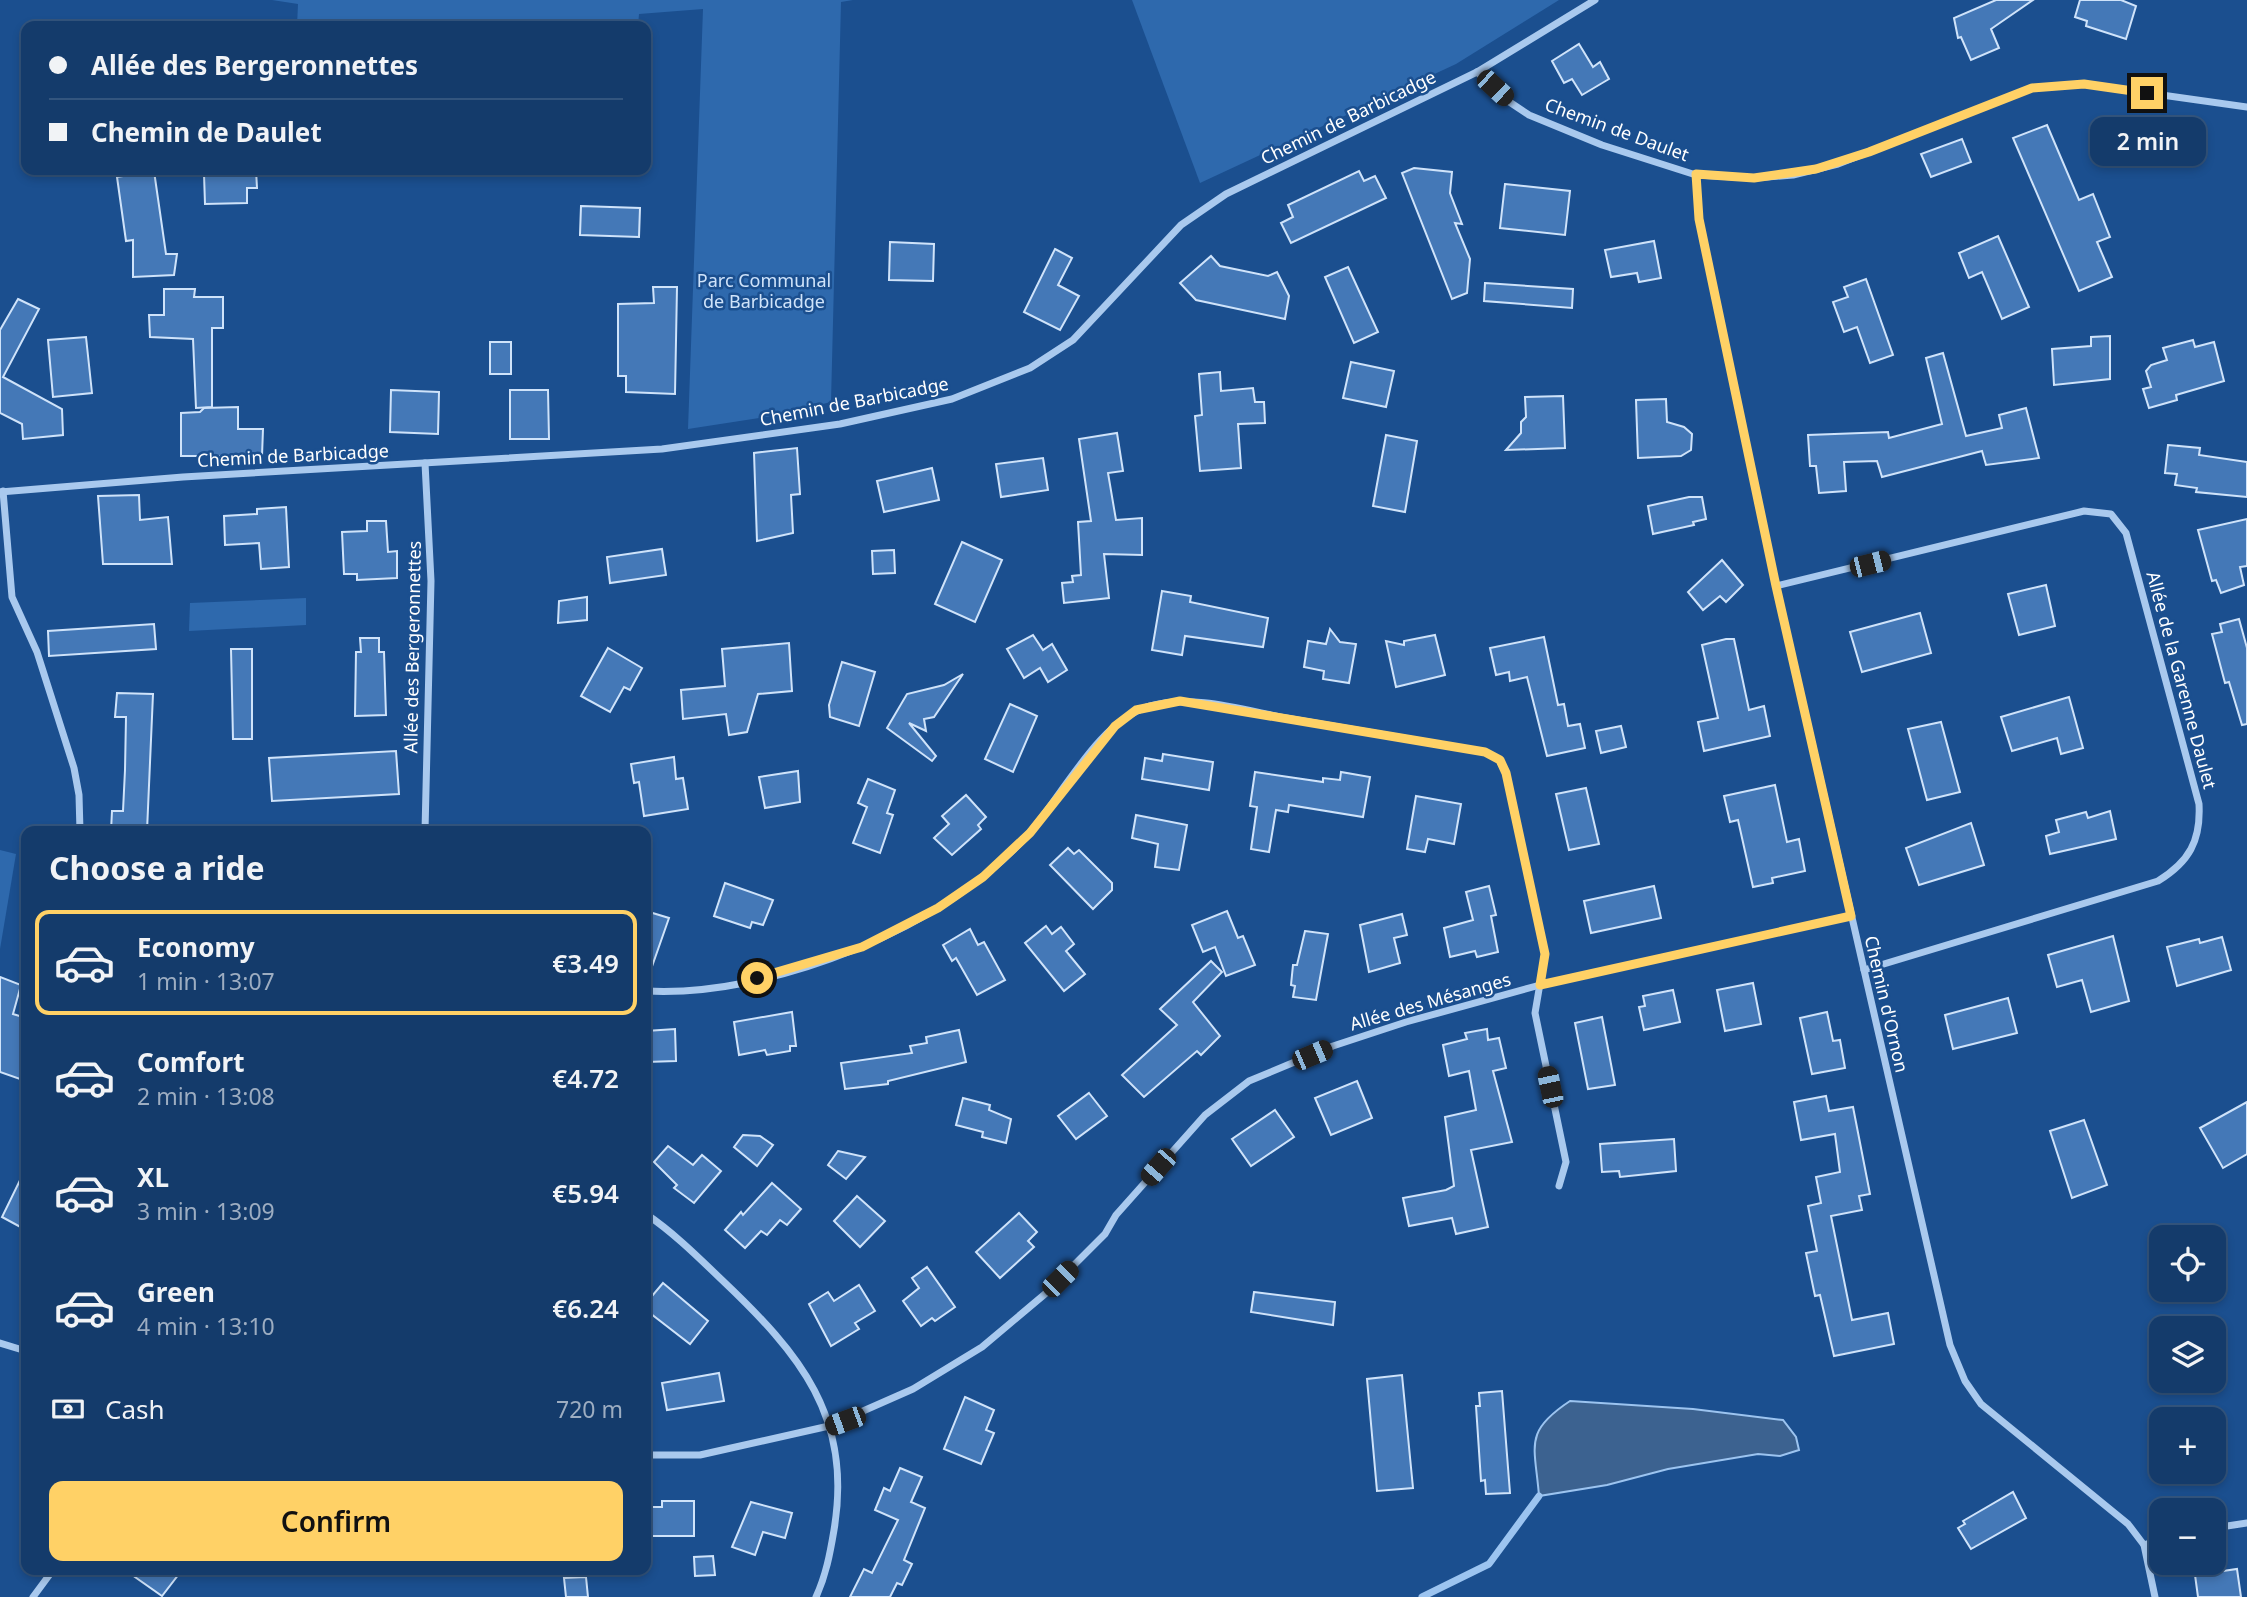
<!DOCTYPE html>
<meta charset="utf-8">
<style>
:root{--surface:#143b6b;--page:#1d4271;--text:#f1f3f6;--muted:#9dadc1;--line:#33557e;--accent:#ffd166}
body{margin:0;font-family:"Noto Sans",sans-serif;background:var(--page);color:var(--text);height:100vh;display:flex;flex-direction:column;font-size:26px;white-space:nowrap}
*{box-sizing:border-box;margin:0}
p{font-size:23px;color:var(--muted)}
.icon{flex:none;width:38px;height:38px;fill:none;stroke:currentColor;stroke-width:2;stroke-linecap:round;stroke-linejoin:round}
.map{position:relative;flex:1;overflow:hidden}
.side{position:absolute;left:21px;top:826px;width:630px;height:749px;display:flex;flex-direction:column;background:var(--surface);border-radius:14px;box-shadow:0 4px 10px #0003,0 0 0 2px var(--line)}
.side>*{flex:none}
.guide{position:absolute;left:21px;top:21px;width:630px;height:154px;border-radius:14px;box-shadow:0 4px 10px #0003,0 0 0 2px var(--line);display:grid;align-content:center;height:154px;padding:0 28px;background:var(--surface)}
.controls{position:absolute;left:2149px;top:1225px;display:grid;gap:14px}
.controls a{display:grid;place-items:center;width:77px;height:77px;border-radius:14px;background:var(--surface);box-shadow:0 4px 10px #0003,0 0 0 2px var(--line);font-size:35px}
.end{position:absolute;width:32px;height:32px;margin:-16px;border:9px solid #ffd166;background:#111;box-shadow:0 0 0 4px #111}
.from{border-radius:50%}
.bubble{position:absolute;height:49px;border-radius:14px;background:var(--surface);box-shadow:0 4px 10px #0003,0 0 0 2px var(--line);font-size:23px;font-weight:600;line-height:49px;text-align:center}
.car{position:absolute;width:21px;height:42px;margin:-21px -10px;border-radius:9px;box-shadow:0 0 5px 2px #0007;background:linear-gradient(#222 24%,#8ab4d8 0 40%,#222 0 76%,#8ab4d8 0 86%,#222 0)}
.guide b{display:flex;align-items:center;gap:24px;height:66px;font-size:26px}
.guide b+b{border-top:2px solid var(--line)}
.guide i{width:18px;height:18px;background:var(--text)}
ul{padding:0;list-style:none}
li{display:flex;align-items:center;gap:21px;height:105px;margin:0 14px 10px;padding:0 14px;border:4px solid transparent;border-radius:14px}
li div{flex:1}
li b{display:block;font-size:26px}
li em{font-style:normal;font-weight:600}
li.active{border-color:var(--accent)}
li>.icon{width:63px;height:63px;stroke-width:1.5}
h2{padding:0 28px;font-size:32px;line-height:84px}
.pay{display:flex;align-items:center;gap:18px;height:77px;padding:0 28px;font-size:26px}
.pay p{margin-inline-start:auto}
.primary-button{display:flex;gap:14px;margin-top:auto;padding:14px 28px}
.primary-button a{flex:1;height:80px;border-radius:14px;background:var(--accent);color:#111;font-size:28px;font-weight:600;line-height:80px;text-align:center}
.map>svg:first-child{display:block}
.green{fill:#2e69ad}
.water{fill:#3c6290;stroke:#9cc4f0;stroke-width:2}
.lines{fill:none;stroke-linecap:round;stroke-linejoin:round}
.stream{stroke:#9cc4f0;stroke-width:7}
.building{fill:#4478b7;stroke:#cfe3fa;stroke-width:2}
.minor{stroke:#a9c9ee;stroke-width:7}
.route{stroke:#ffd166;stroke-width:9}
.labels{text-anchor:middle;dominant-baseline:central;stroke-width:5;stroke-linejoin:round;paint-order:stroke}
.street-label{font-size:18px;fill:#fff;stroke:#1b4f8f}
.park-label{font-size:18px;fill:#cfe3fa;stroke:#1b4f8f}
</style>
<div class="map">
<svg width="2247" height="1597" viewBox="0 0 2247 1597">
<rect width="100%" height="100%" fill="#1b4f8f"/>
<g class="green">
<path d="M272 0H853L841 2 831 402 772 416 688 429 703 9 639 14 638 26H297L298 4Z"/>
<path d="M1132 0H1559L1456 64 1200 183Z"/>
<path d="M306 598V625L189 631 190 603Z"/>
<path d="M0 850 16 854 0 949Z"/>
</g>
<path class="water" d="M1570 1401 1693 1409 1783 1420 1796 1437 1799 1450 1780 1456 1758 1454 1668 1469 1607 1485 1539 1496C1535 1445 1523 1432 1570 1401Z"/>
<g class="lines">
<path class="stream" d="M1422 1597 1489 1564 1539 1496"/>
</g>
<g class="building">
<path d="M1996 0H2033L1991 29 1999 48 1971 60 1961 37 1958 38 1954 18Z"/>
<path d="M2080 0H2121L2136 6 2126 39 2086 26 2087 21 2075 17Z"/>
<path d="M1579 44 1593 67 1600 62 1609 79 1582 95 1572 79 1564 83 1552 61Z"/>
<path d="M2047 125 2079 200 2093 194 2110 237 2097 242 2112 277 2079 291 2013 138Z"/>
<path d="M1962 139 1971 162 1931 177 1921 154Z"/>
<path d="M1414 168 1452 172 1450 193 1462 224 1455 223 1470 259 1467 293 1452 299 1402 173Z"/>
<path d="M235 170H256L257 188H247V203L205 204 204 174 235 173Z"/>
<path d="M154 171 166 254H177L174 275 133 277V240L126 241 117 177Z"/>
<path d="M1359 171 1364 181 1375 176 1386 198 1291 243 1281 223 1293 217 1288 205Z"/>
<path d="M1505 184 1570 191 1565 235 1500 228Z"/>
<path d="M581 206 640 208 639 237 580 235Z"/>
<path d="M1998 236 2029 307 2002 319 1982 272 1969 278 1959 253Z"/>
<path d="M1654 241 1661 278 1639 282 1637 273 1611 277 1605 250Z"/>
<path d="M890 242 934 244 933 281 889 280Z"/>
<path d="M1055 249 1072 258 1058 285 1079 296 1060 330 1024 312Z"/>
<path d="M1211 256 1220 266 1268 276 1277 272 1289 296 1285 319 1196 300 1180 283Z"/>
<path d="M1348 267 1378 332 1354 343 1325 277Z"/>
<path d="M1866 279 1893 355 1870 363 1857 327 1844 332 1833 302 1848 297 1844 287Z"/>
<path d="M1485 283 1573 289 1572 308 1484 301Z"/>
<path d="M653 287H677L675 394 626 392V376H618V304L654 303Z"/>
<path d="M164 289H195L194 297H223V328H212V407L196 408 193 339 150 337 149 315H164Z"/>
<path d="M18 299 39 309 3 377 62 409 63 435 23 439 22 424 0 413V330Z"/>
<path d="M2110 336V379L2054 385 2052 349 2091 346V337Z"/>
<path d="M86 337 92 393 53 397 48 340Z"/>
<path d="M2193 340 2195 347 2214 342 2224 381 2176 395 2177 400 2149 408 2143 389 2151 387 2146 371 2151 365 2167 360 2163 348Z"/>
<rect x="490" y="342" width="21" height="32"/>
<path d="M1943 353 1966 436 2002 428 1999 415 2026 408 2039 458 1986 465 1982 451 1882 477 1877 461 1844 462 1846 491 1819 493 1816 466H1810L1808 435 1888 432 1889 438 1942 424 1926 358Z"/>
<path d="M1351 362 1394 371 1386 407 1343 398Z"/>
<path d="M1220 372 1221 391 1253 388 1255 402H1264L1265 423 1238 424 1241 468 1200 471 1195 416 1202 415 1199 374Z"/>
<path d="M391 390 439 392 438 434 390 432Z"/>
<path d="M510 390H548L549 439H510Z"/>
<path d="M1563 396 1565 448 1506 450 1521 433V422L1526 417 1525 397Z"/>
<path d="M1666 399 1667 422 1684 427 1692 434 1691 450 1681 456 1638 458 1636 400Z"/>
<path d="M238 407V429H263L262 456H181V413L200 412 204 408Z"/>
<path d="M1117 433 1123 471 1108 473 1116 520 1142 518V555L1104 554 1109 598 1064 603 1062 583 1073 582 1072 576 1081 575 1078 522 1091 521 1079 439Z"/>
<path d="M1386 435 1417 441 1405 512 1373 506Z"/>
<path d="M2168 445 2200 448 2199 455 2247 462V497L2196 492 2197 488 2175 485 2177 474 2165 473Z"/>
<path d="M797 448 800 494 791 495 793 533 757 541 754 453Z"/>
<path d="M1043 458 1048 490 1001 497 996 464Z"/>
<path d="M932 468 939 500 884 512 877 481Z"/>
<path d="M139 495 140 520 168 517 172 564H103L98 496Z"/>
<path d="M1689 497H1702L1706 519 1693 522 1694 525 1653 534 1648 506Z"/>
<path d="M286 507 289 567 261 569 259 543 225 545 224 516 257 514V509Z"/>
<path d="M2247 519V566L2240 567 2244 585 2221 593 2216 580 2212 581 2198 530Z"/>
<path d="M367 521H386L388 552 397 551V578L357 580V574H344L342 532 367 531Z"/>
<path d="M962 542 1002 560 975 622 935 604Z"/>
<path d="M662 549 666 575 610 583 607 557Z"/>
<path d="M894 550 895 573 873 574 872 551Z"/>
<path d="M1722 560 1743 585 1726 602 1720 596 1703 610 1688 592Z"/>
<path d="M2046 585 2055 626 2019 635 2008 594Z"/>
<path d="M1162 591 1191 596 1190 602 1268 618 1263 647 1185 636 1182 655 1152 650Z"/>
<path d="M587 597V620L558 623 559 601Z"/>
<path d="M1920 613 1931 653 1862 672 1850 632Z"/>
<path d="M2239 619 2247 648V724L2242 725 2229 682 2225 683 2212 634 2222 632 2220 624Z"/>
<path d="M154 624 156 649 49 656 48 631Z"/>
<path d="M1330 629 1340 642 1356 644 1349 683 1323 679 1324 671 1304 667 1308 641 1326 644Z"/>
<path d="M1033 635 1043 650 1052 644 1067 670 1048 682 1040 668 1024 678 1007 649Z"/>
<path d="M1435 635 1445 675 1396 687 1386 641 1404 645V641Z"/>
<path d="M1544 637 1558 705 1564 704 1568 726 1580 724 1585 748 1547 756 1527 677 1510 681 1509 672 1496 675 1490 648Z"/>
<path d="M360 638H379V652H384L386 715 355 716 356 652H361Z"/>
<path d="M1726 639H1734L1749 710 1764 706 1770 736 1704 751 1698 722 1718 718 1702 645Z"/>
<path d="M789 643 792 691 758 694 747 732 729 735 726 714 683 719 681 690 725 686 722 649Z"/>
<path d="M608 648 642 668 630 690 624 687 610 712 581 696Z"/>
<path d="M231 649H252V739H233Z"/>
<path d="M842 662 875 672 859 726 830 717 829 705Z"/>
<path d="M963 674 934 717 924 719 926 731 909 723 936 756 932 761 887 728 907 694 944 685Z"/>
<path d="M117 693 153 694 147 831H111L112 811H123L125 770 126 717H115Z"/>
<path d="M2069 697 2083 748 2061 754 2057 738 2012 751 2001 717Z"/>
<path d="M1010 704 1037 716 1013 772 985 759Z"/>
<path d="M1941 722 1960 792 1927 800 1908 729Z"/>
<path d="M1621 726 1626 747 1601 753 1596 731Z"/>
<path d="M396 751 399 794 272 801 269 758Z"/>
<path d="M1163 754 1213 762 1209 790 1142 779 1145 758 1162 761Z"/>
<path d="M674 757 676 779 683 778 688 809 644 816 639 782 634 783 631 764Z"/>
<path d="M798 771 800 802 765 808 759 777Z"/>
<path d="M1255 772 1323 782V778L1340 780 1341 772 1370 777 1363 817 1289 805 1288 812 1276 810 1269 852 1251 849 1257 807 1250 806Z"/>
<path d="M868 779 895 790 887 813 893 815 880 853 853 843 867 807 858 803Z"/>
<path d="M1775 785 1787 842 1799 839 1805 871 1772 878 1773 883 1753 887 1738 820 1730 822 1724 796Z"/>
<path d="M1586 788 1599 844 1569 850 1556 794Z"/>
<path d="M966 795 986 817 978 825 981 829 952 855 934 838 949 824 942 816Z"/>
<path d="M1416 796 1461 804 1454 844 1428 839 1425 852 1407 849Z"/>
<path d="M2110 811 2116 839 2050 854 2046 836 2059 832 2056 820 2086 812 2088 818Z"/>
<path d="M1136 815 1187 825 1179 870 1155 867 1158 844 1132 838Z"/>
<path d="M1971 823 1984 865 1919 885 1906 848Z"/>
<path d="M1068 848 1074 854 1079 850 1112 883V890L1093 909 1050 865Z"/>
<path d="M725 883 773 900 763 925 752 922 750 928 714 916Z"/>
<path d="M1489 886 1496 915 1491 916 1498 952 1477 957 1475 951 1450 957 1444 928 1473 920 1466 892Z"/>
<path d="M1654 886 1661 918 1591 933 1584 901Z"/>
<path d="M646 911 669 918 649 975H646Z"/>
<path d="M1227 911 1238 938 1243 936 1255 965 1226 976 1215 947 1203 952 1192 925Z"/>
<path d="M1402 914 1407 935 1394 938 1400 963 1369 972 1360 925Z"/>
<path d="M1046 926 1052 934 1061 927 1074 944 1066 951 1085 974 1064 991 1025 943Z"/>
<path d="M970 929 978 945 984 942 1005 980 977 995 956 958 952 961 943 945Z"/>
<path d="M1305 931 1328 934 1316 1000 1293 997 1295 986 1291 985 1293 965H1297Z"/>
<path d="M2113 936 2129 1001 2091 1012 2082 980 2057 987 2048 955Z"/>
<path d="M2222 937 2231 970 2177 986 2167 947 2199 939 2200 943Z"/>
<path d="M1211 961 1222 972 1193 1002 1220 1036 1201 1055 1197 1051 1144 1097 1122 1075 1177 1025 1160 1009Z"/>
<path d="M0 977 21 985 13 1014 26 1018V1061L20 1079 0 1072Z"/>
<path d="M1753 983 1761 1024 1725 1031 1717 990Z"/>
<path d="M1673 990 1680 1022 1644 1030 1639 1007 1645 1006 1643 996Z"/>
<path d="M2008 998 2017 1033 1953 1049 1945 1015Z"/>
<path d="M792 1012 796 1046H790V1051L767 1055 765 1050 739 1055 734 1022Z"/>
<path d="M1827 1012 1833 1041 1840 1040 1845 1068 1812 1074 1800 1018Z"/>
<path d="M1602 1017 1615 1085 1588 1089 1575 1023Z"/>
<path d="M675 1029 676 1061 646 1062V1031Z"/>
<path d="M1487 1029 1488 1040 1499 1038 1506 1068 1493 1071 1512 1142 1471 1150 1488 1227 1456 1234 1452 1218 1409 1226 1403 1198 1446 1190 1454 1186 1445 1117 1476 1110 1469 1071 1449 1076 1443 1045 1467 1039 1465 1033Z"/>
<path d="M959 1030 966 1062 888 1081V1084L845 1089 841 1063 912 1053 910 1046 927 1043 926 1037Z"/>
<path d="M1357 1081 1372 1118 1331 1135 1315 1098Z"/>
<path d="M1089 1093 1107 1116 1076 1139 1058 1116Z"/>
<path d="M1826 1096 1829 1111 1853 1107 1870 1194 1859 1196 1862 1210 1831 1216 1852 1320 1888 1313 1894 1344 1834 1356 1820 1295 1815 1296 1806 1253 1817 1251 1808 1206 1821 1203 1816 1177 1840 1172 1835 1134 1801 1140 1794 1102Z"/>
<path d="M963 1098 990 1105 989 1110 1011 1119 1006 1143 982 1137 983 1132 956 1125Z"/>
<path d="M2247 1102V1154L2223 1168 2200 1128Z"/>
<path d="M1275 1110 1294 1137 1251 1166 1232 1139Z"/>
<path d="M2084 1120 2107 1185 2072 1198 2050 1131Z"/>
<path d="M743 1135 760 1136 773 1145 757 1166 734 1147Z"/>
<path d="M1674 1139 1676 1171 1620 1177 1619 1171 1602 1172 1600 1144Z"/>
<path d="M668 1146 693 1165 702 1155 721 1171 694 1203 674 1188 677 1185 654 1162Z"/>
<path d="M838 1151 865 1157 846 1179 828 1165Z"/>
<path d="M26 1168V1230L2 1217Z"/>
<path d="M772 1183 801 1209 787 1225 780 1220 767 1235 761 1231 745 1248 725 1230 741 1212 743 1215Z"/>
<path d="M857 1196 885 1221 860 1247 834 1221Z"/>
<path d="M1019 1213 1037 1232 1028 1241 1034 1247 1000 1278 976 1252Z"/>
<path d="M927 1267 955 1307 935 1321 932 1318 921 1326 903 1301 919 1288 912 1278Z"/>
<path d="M663 1283 708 1321 690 1344 646 1310V1303Z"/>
<path d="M859 1285 875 1311 855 1323 859 1329 831 1346 809 1304 828 1292 834 1301Z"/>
<path d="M1254 1292 1335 1302 1333 1325 1251 1312Z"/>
<path d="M719 1373 724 1401 667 1410 662 1383Z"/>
<path d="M1402 1375 1413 1488 1377 1491 1367 1379Z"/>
<path d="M1502 1391 1510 1493 1486 1494 1485 1480 1481 1481 1476 1406H1480L1479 1393Z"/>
<path d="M965 1397 994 1410 986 1430 994 1433 981 1464 944 1449Z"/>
<path d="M900 1468 922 1477 911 1502 925 1508 904 1560 912 1564 902 1585 897 1583 890 1597H850L864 1569 872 1573 898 1520 875 1510 884 1488 890 1491Z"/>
<path d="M2013 1492 2026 1518 1971 1549 1958 1528 1965 1524 1963 1521Z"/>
<path d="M662 1501H694V1536H646V1507H662Z"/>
<path d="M751 1502 792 1513 785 1538 763 1532 755 1555 732 1547Z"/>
<path d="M713 1556 715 1575 695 1576 694 1557Z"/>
<path d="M2237 1569 2241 1597H2198L2195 1575Z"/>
<path d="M125 1570H182L162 1596Z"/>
<path d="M586 1577 588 1597H566L564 1578Z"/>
</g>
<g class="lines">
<g class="minor">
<path d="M1477 72 1508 101 1529 115 1602 145 1696 175 1754 178 1793 175 1838 164 2032 88 2084 84 2247 107"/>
<path d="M1696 175 1699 219 1776 586 1950 1345 1965 1381 1981 1404 2128 1524 2144 1545 2155 1597"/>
<path d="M3 491 12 597 37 652 74 768 79 795 80 831"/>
<path d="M0 492 183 477 662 449 840 424 952 399 1030 368 1073 340 1181 225 1226 194 1477 72 1595 0"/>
<path d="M1776 586 2084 511 2111 514 2126 533 2199 804C2201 841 2189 862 2158 881L1864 970"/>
<path d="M425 831 431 581 425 463"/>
<path d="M646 991C770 998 950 927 1031 831 1063 794 1101 719 1150 706 1193 694 1243 710 1286 718 1352 729 1418 741 1485 752L1499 760 1506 773 1545 954 1535 1013 1566 1162 1559 1186"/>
<path d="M646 1214C674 1233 698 1257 722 1280 800 1354 853 1417 834 1530 830 1554 826 1575 816 1597"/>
<path d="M0 1343 26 1351"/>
<path d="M646 1455H700L829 1426 913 1389 982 1347 1045 1294 1105 1234 1116 1215 1205 1115 1249 1081 1333 1046 1406 1022 1540 985 1851 916"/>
<path d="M2214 1528 2247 1523"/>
<path d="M2144 1545 2161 1539"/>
<path d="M33 1597 53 1570"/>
</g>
</g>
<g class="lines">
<path class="route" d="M757 978 862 947 938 908 983 877 1030 833 1115 726 1136 710 1180 701 1485 752 1500 760 1506 773 1545 954 1540 985 1851 916 1776 586 1699 219 1696 174 1754 178 1816 169 1869 152 2032 88 2084 84 2147 93"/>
</g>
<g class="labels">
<g class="street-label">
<text transform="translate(1348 117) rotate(-26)">Chemin de Barbicadge</text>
<text transform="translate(1617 129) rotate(20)">Chemin de Daulet</text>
<text transform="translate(854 401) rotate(-11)">Chemin de Barbicadge</text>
<text transform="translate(293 455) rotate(-3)">Chemin de Barbicadge</text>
<text transform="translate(412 647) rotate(-89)">Allée des Bergeronnettes</text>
<text transform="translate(2182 680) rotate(75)">Allée de la Garenne Daulet</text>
<text transform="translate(1430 1001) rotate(-16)">Allée des Mésanges</text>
<text transform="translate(1887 1004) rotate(77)">Chemin d'Ornon</text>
</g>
<g class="park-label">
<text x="764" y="280">Parc Communal<tspan x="764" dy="21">de Barbicadge</tspan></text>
</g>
</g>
</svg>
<div class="controls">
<a><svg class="icon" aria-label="locate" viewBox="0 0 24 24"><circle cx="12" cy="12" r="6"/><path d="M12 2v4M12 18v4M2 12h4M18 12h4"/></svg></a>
<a><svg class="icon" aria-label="layers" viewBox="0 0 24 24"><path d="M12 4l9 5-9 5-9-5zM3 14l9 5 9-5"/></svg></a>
<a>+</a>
<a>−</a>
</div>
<i class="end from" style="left:757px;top:978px"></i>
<i class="end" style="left:2147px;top:93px"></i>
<div class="bubble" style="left:2090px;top:117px;width:116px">2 min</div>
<i class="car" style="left:1495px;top:88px;rotate:133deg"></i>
<i class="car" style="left:1870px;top:564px;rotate:76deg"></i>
<i class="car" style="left:1312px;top:1055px;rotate:67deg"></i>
<i class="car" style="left:1550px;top:1087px;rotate:348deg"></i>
<i class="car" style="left:1158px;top:1167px;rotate:221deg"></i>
<i class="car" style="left:1060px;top:1279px;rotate:45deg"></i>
<i class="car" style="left:845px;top:1421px;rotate:250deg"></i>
<div class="guide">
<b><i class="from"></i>Allée des Bergeronnettes</b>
<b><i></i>Chemin de Daulet</b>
</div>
<section class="side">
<h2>Choose a ride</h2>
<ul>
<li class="active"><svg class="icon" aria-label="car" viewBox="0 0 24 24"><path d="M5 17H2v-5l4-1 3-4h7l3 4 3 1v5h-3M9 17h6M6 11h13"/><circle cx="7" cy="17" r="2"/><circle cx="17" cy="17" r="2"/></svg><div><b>Economy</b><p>1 min · 13:07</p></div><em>€3.49</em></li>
<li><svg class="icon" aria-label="car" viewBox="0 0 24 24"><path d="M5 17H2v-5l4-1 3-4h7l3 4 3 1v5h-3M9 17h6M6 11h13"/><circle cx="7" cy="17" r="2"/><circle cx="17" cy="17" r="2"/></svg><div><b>Comfort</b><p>2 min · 13:08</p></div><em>€4.72</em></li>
<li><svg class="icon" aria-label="car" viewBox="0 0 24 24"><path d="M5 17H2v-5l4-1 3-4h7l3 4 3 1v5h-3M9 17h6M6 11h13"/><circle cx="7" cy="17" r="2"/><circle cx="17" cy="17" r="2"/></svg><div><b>XL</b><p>3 min · 13:09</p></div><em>€5.94</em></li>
<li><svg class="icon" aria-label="car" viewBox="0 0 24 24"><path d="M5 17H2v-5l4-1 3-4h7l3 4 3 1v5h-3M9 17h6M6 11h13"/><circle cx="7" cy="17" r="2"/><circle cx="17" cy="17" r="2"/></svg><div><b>Green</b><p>4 min · 13:10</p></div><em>€6.24</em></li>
</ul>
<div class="pay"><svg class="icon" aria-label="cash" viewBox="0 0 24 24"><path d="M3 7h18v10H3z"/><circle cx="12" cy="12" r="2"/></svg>Cash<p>720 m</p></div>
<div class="primary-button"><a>Confirm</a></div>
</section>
</div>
